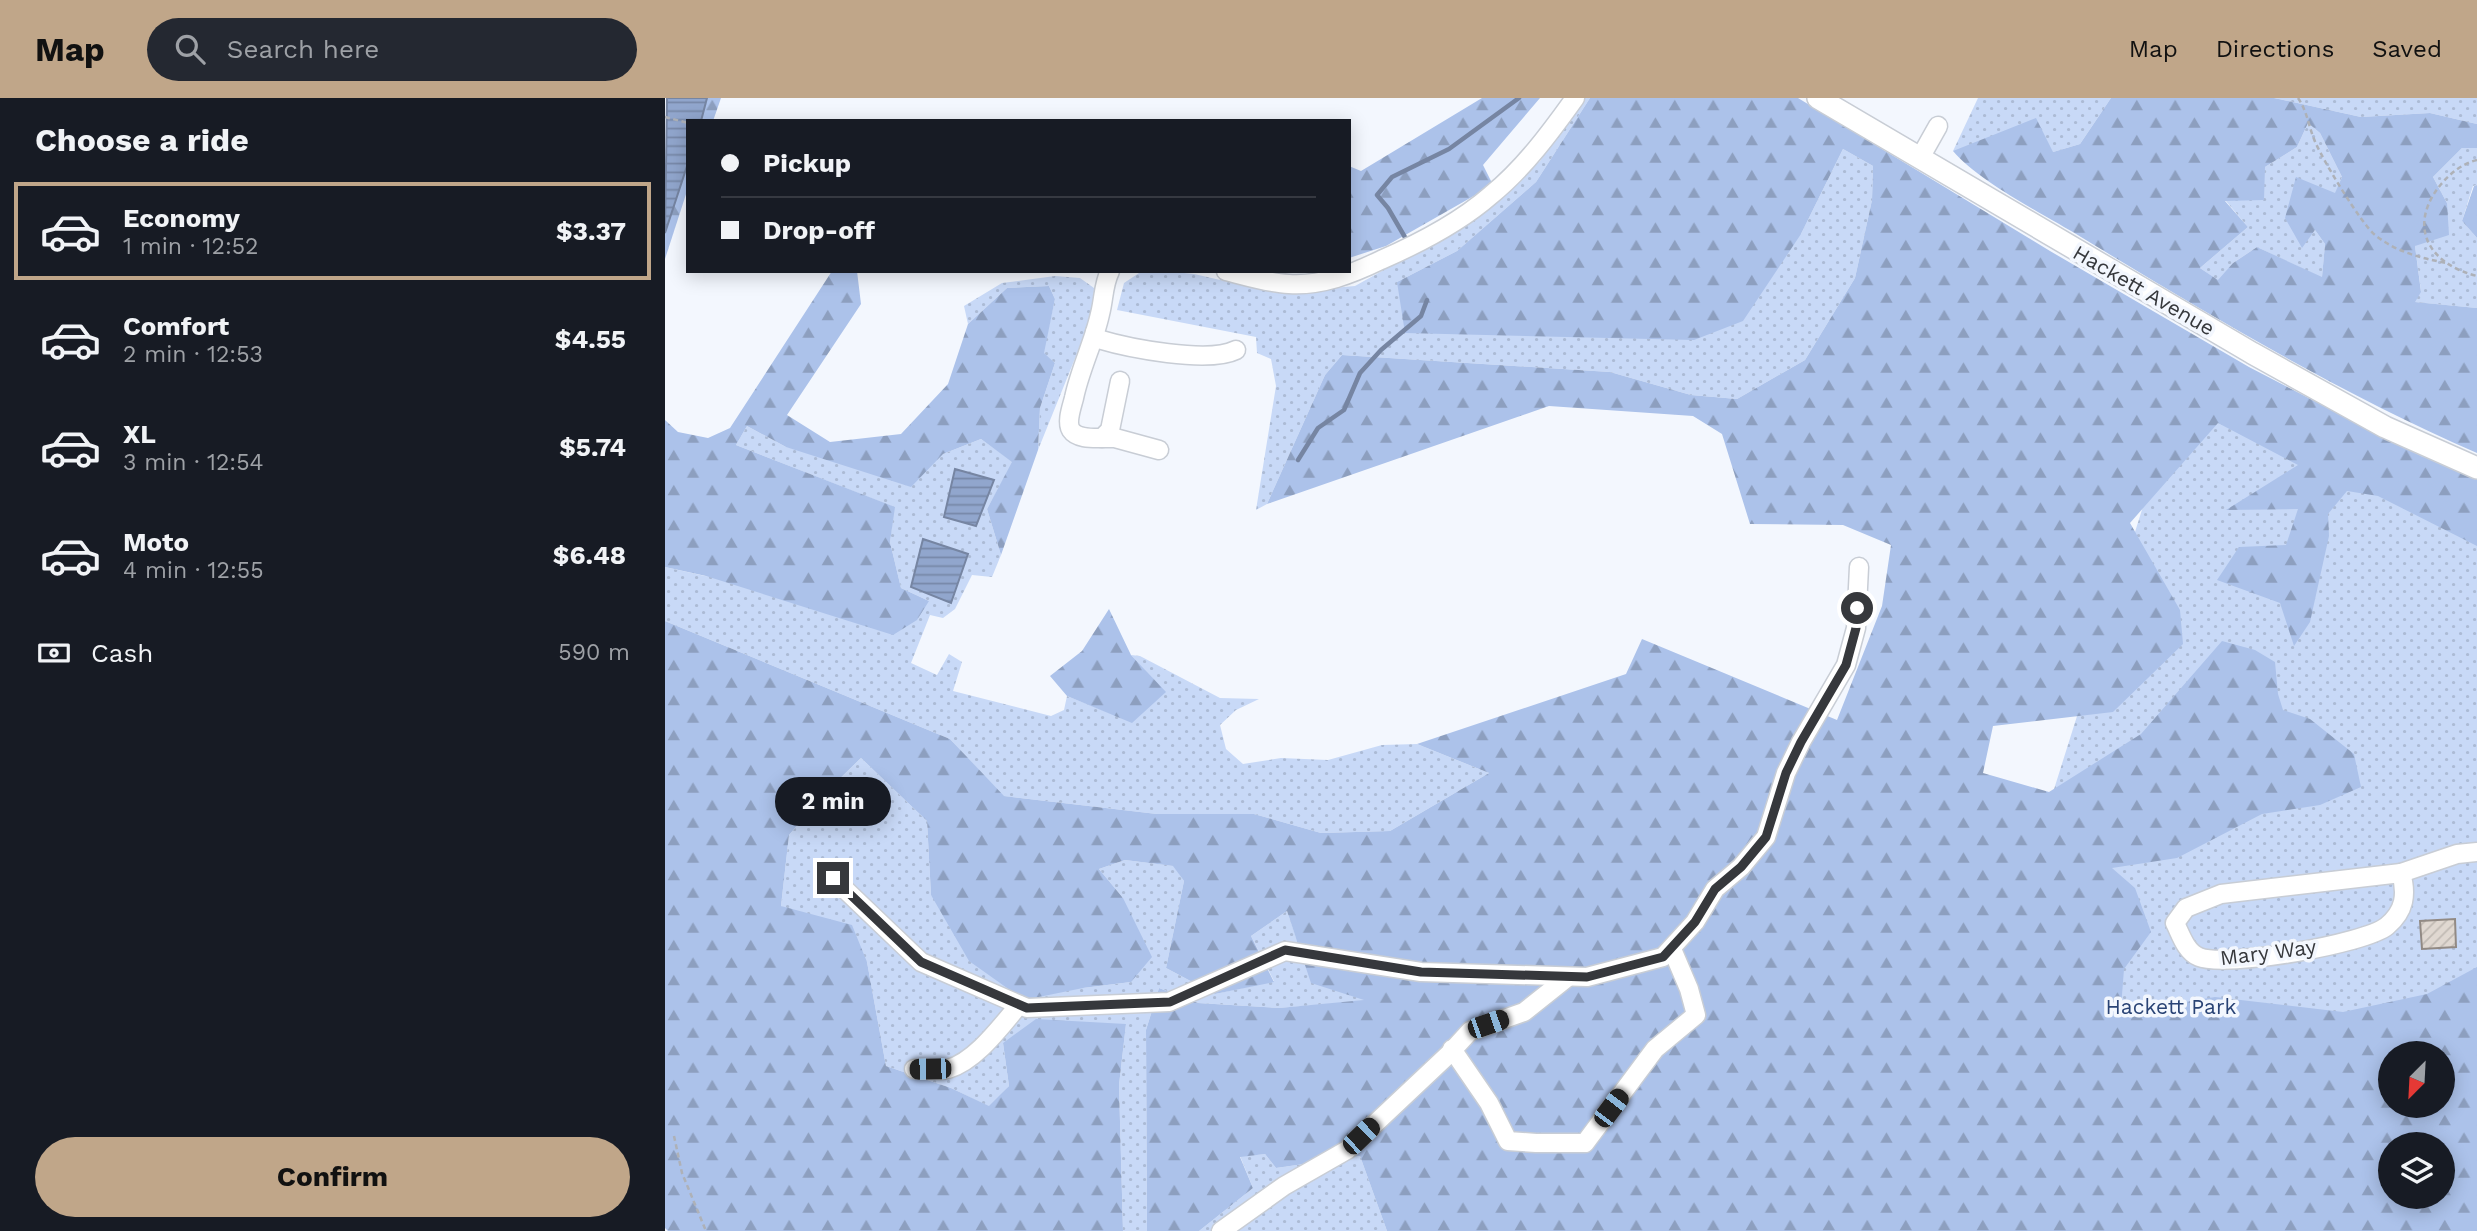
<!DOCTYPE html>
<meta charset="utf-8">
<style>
:root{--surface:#171b24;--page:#242831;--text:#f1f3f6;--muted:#9ea1a6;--line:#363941;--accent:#c0a689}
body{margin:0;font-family:"Work Sans",sans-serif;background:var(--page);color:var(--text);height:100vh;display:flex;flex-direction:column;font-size:26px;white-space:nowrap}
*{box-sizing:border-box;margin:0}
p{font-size:23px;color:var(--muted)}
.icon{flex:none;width:38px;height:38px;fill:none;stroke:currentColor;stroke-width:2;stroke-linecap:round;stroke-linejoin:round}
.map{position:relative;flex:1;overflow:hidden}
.details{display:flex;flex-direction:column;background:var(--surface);width:665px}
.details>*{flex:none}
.hud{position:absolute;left:21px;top:21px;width:665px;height:154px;border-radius:0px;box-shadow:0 4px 18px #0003;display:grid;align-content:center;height:154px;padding:0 35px;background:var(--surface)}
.needle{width:46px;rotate:204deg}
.controls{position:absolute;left:1713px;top:943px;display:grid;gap:14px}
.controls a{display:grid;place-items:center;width:77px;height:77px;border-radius:50%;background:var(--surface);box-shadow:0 4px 18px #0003;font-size:35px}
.end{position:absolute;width:32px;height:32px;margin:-16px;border:9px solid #36383c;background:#fff;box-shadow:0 0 0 4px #fff}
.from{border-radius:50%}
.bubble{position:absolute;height:49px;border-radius:24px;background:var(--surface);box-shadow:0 4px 18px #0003;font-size:23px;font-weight:700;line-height:49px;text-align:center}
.car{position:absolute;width:21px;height:42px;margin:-21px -10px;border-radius:9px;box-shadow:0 0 5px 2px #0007;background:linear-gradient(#222 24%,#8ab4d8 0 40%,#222 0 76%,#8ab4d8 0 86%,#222 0)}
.hud b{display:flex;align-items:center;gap:24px;height:66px;font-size:26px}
.hud b+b{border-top:2px solid var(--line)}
.hud i{width:18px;height:18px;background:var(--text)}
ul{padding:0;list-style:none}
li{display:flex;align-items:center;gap:21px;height:98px;margin:0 14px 10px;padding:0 21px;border:4px solid transparent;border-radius:0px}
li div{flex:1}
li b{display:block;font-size:26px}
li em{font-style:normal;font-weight:700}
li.on{border-color:var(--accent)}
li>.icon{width:63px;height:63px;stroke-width:1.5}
h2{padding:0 35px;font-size:32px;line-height:84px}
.pay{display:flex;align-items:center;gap:18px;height:77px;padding:0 35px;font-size:26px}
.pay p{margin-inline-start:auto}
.primary-button{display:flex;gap:14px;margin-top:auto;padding:14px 35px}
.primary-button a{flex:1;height:80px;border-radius:42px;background:var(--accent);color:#111;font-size:28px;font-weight:700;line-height:80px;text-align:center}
header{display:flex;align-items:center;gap:42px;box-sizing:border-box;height:98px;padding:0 35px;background:var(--accent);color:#111}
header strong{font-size:33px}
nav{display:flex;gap:38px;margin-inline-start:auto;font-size:24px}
.search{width:490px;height:63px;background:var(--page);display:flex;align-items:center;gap:18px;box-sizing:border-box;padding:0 24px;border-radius:38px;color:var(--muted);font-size:26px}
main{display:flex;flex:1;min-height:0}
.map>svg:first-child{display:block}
.grass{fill:url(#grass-dots);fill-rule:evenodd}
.forest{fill:url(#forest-firs);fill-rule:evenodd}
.water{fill:url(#water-rules);stroke:#7685a2;stroke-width:2}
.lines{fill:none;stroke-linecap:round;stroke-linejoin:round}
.stream{stroke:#7685a2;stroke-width:4.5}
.building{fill:url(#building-hatch);stroke:#928a84;stroke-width:2}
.minor-casing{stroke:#c8cdd5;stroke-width:21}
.major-casing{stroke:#c8cdd5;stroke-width:24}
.path{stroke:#aeb1b7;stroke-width:2.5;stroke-dasharray:5 3.5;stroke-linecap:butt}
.minor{stroke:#fff;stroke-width:18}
.major{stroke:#fff;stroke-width:21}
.route{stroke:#36383c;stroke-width:9}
.labels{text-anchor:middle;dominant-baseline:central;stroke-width:7;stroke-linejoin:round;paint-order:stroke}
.street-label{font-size:21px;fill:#36383c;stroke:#f3f7fe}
.park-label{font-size:21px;fill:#294375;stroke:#f3f7fe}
</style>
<header>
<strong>Map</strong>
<div class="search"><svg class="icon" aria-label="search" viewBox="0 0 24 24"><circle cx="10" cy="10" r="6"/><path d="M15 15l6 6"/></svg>Search here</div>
<nav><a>Map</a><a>Directions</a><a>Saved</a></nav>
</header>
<main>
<section class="details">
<h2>Choose a ride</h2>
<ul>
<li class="on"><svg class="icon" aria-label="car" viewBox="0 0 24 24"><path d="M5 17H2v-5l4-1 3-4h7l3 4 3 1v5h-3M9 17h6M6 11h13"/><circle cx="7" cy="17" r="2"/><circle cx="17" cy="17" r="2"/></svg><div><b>Economy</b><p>1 min · 12:52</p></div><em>$3.37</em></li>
<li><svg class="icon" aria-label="car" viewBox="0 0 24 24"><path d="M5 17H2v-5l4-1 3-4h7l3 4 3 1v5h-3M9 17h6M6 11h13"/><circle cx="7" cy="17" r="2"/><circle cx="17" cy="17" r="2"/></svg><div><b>Comfort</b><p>2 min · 12:53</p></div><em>$4.55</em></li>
<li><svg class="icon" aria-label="car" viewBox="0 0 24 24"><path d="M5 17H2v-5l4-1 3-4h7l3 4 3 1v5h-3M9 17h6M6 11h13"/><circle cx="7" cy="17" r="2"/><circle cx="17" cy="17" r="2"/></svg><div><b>XL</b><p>3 min · 12:54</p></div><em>$5.74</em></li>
<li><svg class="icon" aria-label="car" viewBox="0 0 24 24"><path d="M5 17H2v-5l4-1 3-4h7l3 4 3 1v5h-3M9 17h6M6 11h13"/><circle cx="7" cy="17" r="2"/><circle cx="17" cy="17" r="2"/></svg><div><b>Moto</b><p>4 min · 12:55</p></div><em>$6.48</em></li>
</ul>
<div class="pay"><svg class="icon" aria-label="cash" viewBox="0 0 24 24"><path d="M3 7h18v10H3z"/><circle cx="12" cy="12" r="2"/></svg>Cash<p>590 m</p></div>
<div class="primary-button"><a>Confirm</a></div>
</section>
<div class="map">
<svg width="1812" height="1133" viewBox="0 0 1812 1133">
<defs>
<pattern id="grass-dots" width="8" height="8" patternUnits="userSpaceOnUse" patternTransform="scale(1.75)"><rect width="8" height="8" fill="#c8d9f7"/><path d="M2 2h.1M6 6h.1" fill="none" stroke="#acbbd5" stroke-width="1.8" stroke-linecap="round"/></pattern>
<pattern id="forest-firs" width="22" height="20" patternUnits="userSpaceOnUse" patternTransform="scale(1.75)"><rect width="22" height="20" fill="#acc2ea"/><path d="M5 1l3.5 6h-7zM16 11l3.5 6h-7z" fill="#8d9fbf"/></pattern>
<pattern id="water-rules" width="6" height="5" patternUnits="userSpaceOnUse" patternTransform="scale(1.75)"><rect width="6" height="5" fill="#91a6cd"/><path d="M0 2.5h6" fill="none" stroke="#7788a8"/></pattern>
<pattern id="building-hatch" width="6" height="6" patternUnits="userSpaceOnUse" patternTransform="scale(1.75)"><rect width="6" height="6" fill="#e0d8d1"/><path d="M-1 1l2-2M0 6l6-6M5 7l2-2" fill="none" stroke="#c1bab4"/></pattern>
</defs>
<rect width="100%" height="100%" fill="#f3f7fe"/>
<g class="grass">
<path d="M919 0H925L871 84 792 153 732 184 1136 136 1178 51 1208 68 1207 102 1190 180 1140 262 1072 301 1026 297 945 274 677 257 660 277 602 406 591 412 611 288 606 261 592 255 591 239 452 212 459 185 477 173H499L529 176 612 195 690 188 801 126 875 63Z"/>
<path d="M1313 0H1446L1415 46 1388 54 1288 53Z"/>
<path d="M1609 0H1812V26L1765 15 1696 19Z"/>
<path d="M1643 25 1655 35 1677 79 1671 95 1636 149 1650 132 1660 146 1657 180 1592 149 1568 165 1554 183 1535 170 1583 129 1560 102 1600 69 1632 49Z"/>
<path d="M1797 50H1812V87L1808 88 1797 123 1812 140V210L1749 204 1756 193 1750 148 1782 105 1768 79Z"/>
<path d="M390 178 415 180 429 190 428 216 373 352 375 310 390 265 378 255 390 201 384 188 342 190 303 226 299 208 337 185Z"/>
<path d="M1526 256 1812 370V1133H1379V723ZM1726 956H1778V1008H1726ZM1726 1046H1778V1099H1726Z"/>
<path d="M82 328 121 349 278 356 316 341 348 364 322 411 336 457 327 479 307 477 290 511 278 520 265 517 246 565 272 577 284 556 297 564 288 593 386 618 399 612 402 598 467 624 500 594 466 557 475 558 555 600 594 601 571 612 555 627 561 651 578 666 616 660 663 662 717 647 752 646 824 675 725 733 656 735 589 716H492L338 698 285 641 0 523V469L40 478 264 503 236 490 225 444 229 409 71 347Z"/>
<path d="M196 660 262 723 266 797 418 890 466 884 458 800 434 771 460 762 509 768 519 783 501 870 550 896 609 883 586 838 622 813 631 839 701 903 614 910 533 905 494 890 481 932 482 1133H458L454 987 461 926 338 945 344 988 325 1009 286 990 221 968 202 864 116 808 124 737 164 691Z"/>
<path d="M600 1056 611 1070 695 1058 722 1133H534L588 1090 575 1058Z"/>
</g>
<g class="forest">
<path d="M42 0H56L48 23H36Z"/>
<path d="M817 0H875L818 67 828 87 721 148 684 160V68L696 73Z"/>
<path d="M925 0H1133L1385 153 1584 269 1756 358 1812 382V448L1713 398 1682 393 1663 416 1664 438 1645 524 1629 548 1615 505 1552 482 1574 449 1621 447 1633 411 1561 412 1633 367 1553 325 1465 425 1515 512 1518 546 1448 614 1328 628 1318 675 1384 694 1476 636 1557 543 1590 552 1610 564 1613 596 1618 612 1645 621 1689 656 1696 689 1655 707 1597 716 1512 760 1447 770 1470 790 1486 834 1459 871 1456 910H1484L1550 899 1678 914 1762 896 1812 869V1133H722L695 1058 611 1070 600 1056 575 1059 588 1090 534 1133H482L481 932 494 890 533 905 614 910 699 902 646 885 622 813 586 838 609 884 550 896 501 870 519 783 508 768 460 762 434 771 458 800 487 859 466 884 418 890 359 902 304 863 266 797 262 723 196 660 164 691 124 737 116 808 187 827 202 864 221 968 286 990 324 1008 344 988 338 945 371 921 461 926 454 987 458 1133H3L0 1130V523L285 641 339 698 492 716H589L656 735 725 733 824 675 752 646 961 576 977 541 1172 622 1217 508 1226 447 1178 427 1085 426 1057 336 1028 318 884 308 602 406 660 277 677 257 945 274 1026 297 1072 301 1140 262 1190 180 1207 102 1208 68 1178 51 1136 136 1078 223 1029 242 740 235 732 184 792 153 871 84ZM1726 956H1778V1008H1726ZM1726 1046H1778V1099H1726Z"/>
<path d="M1446 0H1609L1696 19 1765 15 1812 26V50H1797L1768 79 1782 105 1784 137 1750 148 1756 194 1750 204 1812 210V355C1674 295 1544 217 1416 139 1380 117 1314 84 1288 53L1371 20 1388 54 1415 46ZM1643 25 1655 35 1677 79 1670 95 1631 79 1620 120 1637 150 1650 132 1660 146 1657 179 1592 149 1568 165 1553 182 1535 170 1583 129 1560 103 1599 102 1600 69 1632 49Z"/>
<path d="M23 47V90L0 161V121Z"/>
<path d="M1812 87V140L1797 123 1809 88Z"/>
<path d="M167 173H192L196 206 122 317 165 344 236 336 283 286 303 226 342 190 384 188 390 201 379 255 390 265 375 310 373 352 336 457 322 411 347 364 316 341 278 356 246 389 121 349 82 328 71 347 230 409 225 444 236 490 264 503 252 522 228 537 41 478 0 469V322L13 334 43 340 65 330Z"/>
<path d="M444 511 466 557 501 594 467 625 402 598 385 578 417 553Z"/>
</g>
<g class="water">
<path d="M2 0H42L36 23H23V65L0 135Z"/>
<path d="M290 371 329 382 311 428 279 419Z"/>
<path d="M258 441 303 456 286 505 246 489Z"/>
</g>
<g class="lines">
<g class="stream">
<path d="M741 141 723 110 712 97 727 79 784 51 854 0"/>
<path d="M633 362 653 330 679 312 695 275 716 252 756 218 762 202"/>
</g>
</g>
<path class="building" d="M1790 821 1791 849 1757 851 1755 823Z"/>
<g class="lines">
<defs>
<g id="minor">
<path d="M1255 60 1273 28"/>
<path d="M445 173C438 187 439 201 435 216 429 244 415 271 409 300 407 308 401 324 406 332 412 341 428 340 437 340L445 332 455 283"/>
<path d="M561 173C581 178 603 185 624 186 657 188 687 176 716 162 755 145 794 125 826 97 859 70 885 35 910 0"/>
<path d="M430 234 433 241C463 250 543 266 571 252"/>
<path d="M437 340H450L494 352"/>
<path d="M1736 775C1742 796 1740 813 1722 828 1700 846 1561 870 1534 859 1521 854 1516 837 1510 825L1521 810 1556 796Z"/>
<path d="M1736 775 1792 756 1812 754"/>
<path d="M168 780 256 864 362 910 504 904 620 853 756 874 922 879 998 859 1030 824 1050 791 1076 769 1101 739 1121 675 1136 644 1181 567 1191 530 1194 469"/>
<path d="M787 951 824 1005 843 1043 871 1045H920L990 951 1031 917 1024 891 1007 851"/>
<path d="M249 971C259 971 273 973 283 971 311 963 336 928 354 907"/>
<path d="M556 1133 619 1088 682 1052 784 956 805 933 859 914 903 879"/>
</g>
<path id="major" d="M1153 0 1587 255 1720 329 1812 370"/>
</defs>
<use href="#minor" class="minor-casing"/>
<use href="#major" class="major-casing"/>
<g class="path">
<path d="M1633 0C1642 13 1643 26 1649 41 1655 58 1697 127 1710 137 1731 154 1756 160 1781 165"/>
<path d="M0 19 23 25"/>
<path d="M1812 62C1796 66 1783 77 1773 90 1742 132 1767 167 1812 178"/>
<path d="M9 1038 17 1075 41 1133"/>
</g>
<use href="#minor" class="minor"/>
<use href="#major" class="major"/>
</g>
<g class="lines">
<path class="route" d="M168 780 256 864 362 910 505 904 620 852 756 874 922 879 998 859 1030 824 1050 791 1076 769 1101 739 1121 675 1136 644 1181 567 1191 530 1192 510"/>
</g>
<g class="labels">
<g class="street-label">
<text transform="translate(1479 192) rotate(30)">Hackett Avenue</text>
<text transform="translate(1603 854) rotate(-7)">Mary Way</text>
</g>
<g class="park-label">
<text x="1506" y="908">Hackett Park</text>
</g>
</g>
</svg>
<div class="controls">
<a><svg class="needle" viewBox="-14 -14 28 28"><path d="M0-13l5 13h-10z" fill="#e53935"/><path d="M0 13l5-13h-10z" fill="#9ea1a6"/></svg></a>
<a><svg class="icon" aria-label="layers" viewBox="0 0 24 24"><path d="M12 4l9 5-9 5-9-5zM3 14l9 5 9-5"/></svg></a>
</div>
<i class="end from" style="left:1192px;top:510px"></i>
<i class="end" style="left:168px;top:780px"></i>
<div class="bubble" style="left:110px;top:679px;width:116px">2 min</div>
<i class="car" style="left:823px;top:926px;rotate:71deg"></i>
<i class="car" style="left:265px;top:971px;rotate:269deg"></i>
<i class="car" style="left:946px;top:1010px;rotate:37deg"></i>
<i class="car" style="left:696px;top:1038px;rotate:46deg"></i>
<div class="hud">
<b><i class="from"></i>Pickup</b>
<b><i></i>Drop-off</b>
</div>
</div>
</main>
